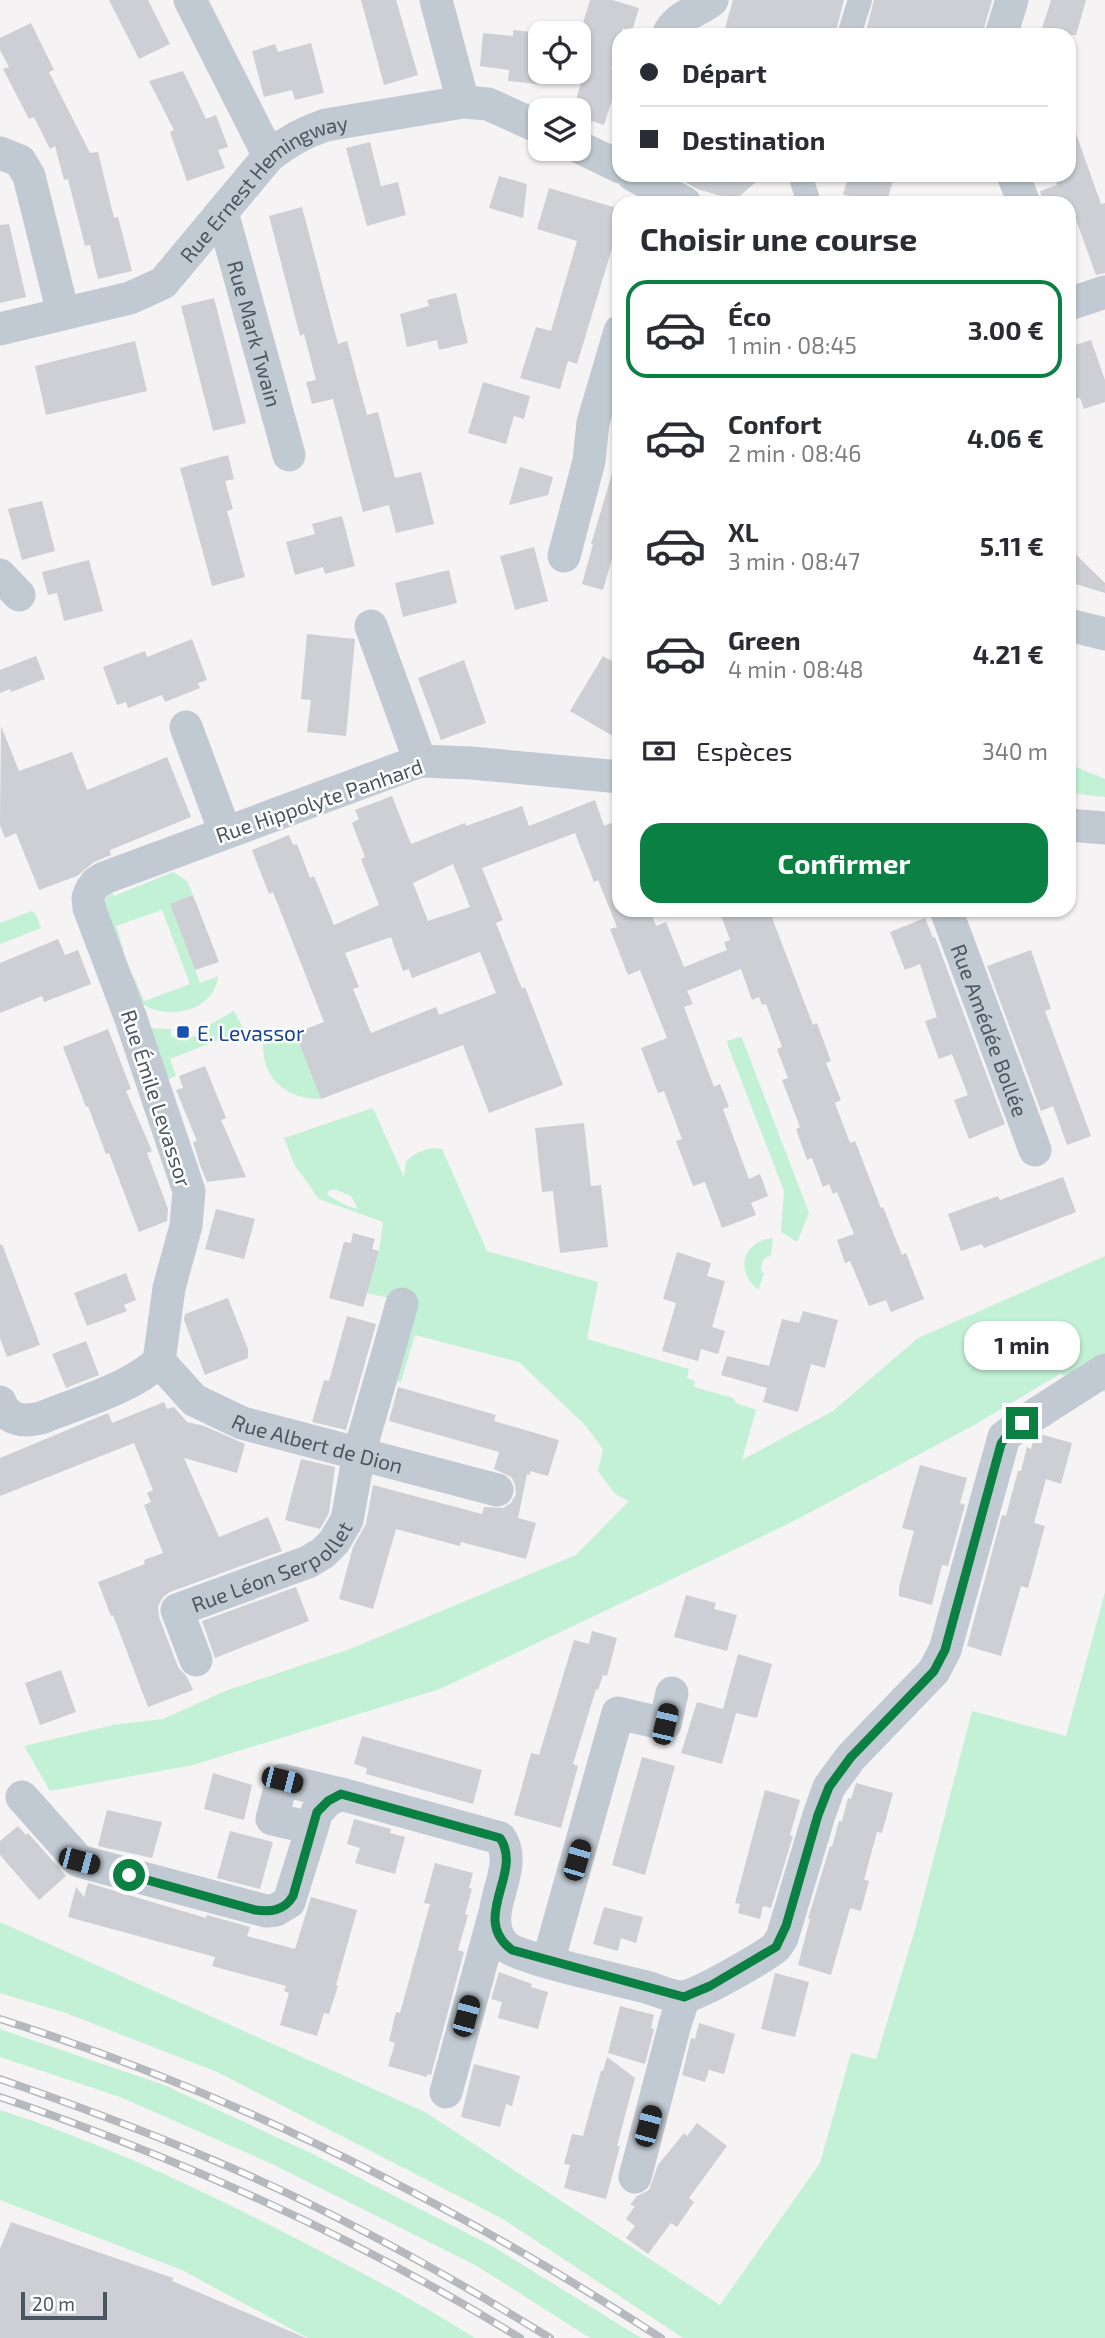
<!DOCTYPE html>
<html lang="fr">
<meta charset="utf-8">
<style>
:root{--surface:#fff;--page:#f7f7f7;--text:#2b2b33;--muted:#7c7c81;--line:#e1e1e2;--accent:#0b8043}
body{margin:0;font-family:"Exo 2",sans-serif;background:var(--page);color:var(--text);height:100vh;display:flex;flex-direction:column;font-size:26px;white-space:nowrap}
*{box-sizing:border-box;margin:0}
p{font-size:23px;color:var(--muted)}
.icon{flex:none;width:38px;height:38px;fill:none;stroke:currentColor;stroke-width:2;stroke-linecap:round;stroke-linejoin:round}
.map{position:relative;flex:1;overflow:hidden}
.drawer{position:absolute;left:612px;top:196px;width:464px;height:721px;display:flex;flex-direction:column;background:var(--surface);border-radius:21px;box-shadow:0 2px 5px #0004}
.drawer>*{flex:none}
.hud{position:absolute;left:612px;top:28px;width:464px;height:154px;border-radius:21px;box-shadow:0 2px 5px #0004;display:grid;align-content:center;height:154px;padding:0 28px;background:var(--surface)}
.buttons{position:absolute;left:528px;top:21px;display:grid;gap:14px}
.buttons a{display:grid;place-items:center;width:63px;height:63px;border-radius:14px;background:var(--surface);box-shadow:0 2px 5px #0004;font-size:35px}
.scale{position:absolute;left:21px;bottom:18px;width:86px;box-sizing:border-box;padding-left:7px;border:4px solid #4a5661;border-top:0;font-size:19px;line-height:24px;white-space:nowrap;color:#4a5661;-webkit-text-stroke:5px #fff;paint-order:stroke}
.end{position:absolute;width:32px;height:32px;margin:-16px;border:9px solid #0b8043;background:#fff;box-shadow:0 0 0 4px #fff}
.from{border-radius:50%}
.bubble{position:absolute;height:49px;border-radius:21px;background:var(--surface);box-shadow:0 2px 5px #0004;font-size:23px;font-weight:700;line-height:49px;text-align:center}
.car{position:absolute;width:21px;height:42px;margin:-21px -10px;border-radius:9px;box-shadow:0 0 5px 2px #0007;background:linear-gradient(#222 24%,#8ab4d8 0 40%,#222 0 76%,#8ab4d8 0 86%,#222 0)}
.hud b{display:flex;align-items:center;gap:24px;height:66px;font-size:26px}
.hud b+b{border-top:2px solid var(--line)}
.hud i{width:18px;height:18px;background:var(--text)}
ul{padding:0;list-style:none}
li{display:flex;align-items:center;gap:21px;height:98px;margin:0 14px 10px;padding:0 14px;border:4px solid transparent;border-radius:21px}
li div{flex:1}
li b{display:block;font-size:26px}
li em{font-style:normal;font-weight:700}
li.on{border-color:var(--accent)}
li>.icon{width:63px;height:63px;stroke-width:1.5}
h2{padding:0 28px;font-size:32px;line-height:84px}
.pay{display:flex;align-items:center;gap:18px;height:77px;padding:0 28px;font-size:26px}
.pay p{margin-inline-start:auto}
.button{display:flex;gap:14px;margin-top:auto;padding:14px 28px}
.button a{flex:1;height:80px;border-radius:21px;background:var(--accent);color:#fff;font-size:28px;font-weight:700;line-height:80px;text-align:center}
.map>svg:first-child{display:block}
.green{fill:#c3f1d5;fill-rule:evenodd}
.building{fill:#cdcfd5;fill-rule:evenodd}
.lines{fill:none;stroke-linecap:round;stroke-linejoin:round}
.pedestrian{stroke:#c1cad2;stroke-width:24}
.minor{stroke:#c1cad2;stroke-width:33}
.rail-casing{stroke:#b5b8bd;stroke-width:8}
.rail{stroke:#fff;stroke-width:5;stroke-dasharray:16;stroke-linecap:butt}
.route{stroke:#0b8043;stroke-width:9}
.transit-dot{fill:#1a4fb4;stroke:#fff;stroke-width:2.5}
.labels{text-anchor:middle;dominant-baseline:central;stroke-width:5;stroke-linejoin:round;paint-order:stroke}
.street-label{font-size:21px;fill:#4a5661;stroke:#fff}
.transit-label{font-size:21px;fill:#164399;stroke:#fff;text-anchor:start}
</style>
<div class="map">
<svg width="1105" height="2338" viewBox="0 0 1105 2338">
<rect width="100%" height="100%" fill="#f5f3f3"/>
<g class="green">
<path d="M1069 764 1105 779V797L1069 793Z"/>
<path d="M173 872 187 881 193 895 170 904 200 983 218 976C215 1008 176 1019 150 1008 137 1002 131 991 124 980L134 977 144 1001 190 984 162 910 116 926 124 951 115 954C107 933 95 912 111 891L114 896Z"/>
<path d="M31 911 36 914 41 928 0 944V923Z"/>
<path d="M234 1011 244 1030 170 1059 176 1076 162 1082 148 1028 171 1029V1036L182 1039 196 1036V1027L209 1025Z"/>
<path d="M295 1033 321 1099C286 1099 262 1079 263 1043Z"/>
<path d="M740 1037 742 1038 809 1213 797 1242 781 1232 784 1191 728 1046 727 1041Z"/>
<path d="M373 1108 404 1177 406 1161C417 1152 428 1146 442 1149L487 1251 598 1282 587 1339 689 1369 687 1378 695 1381 694 1387 733 1398 736 1403 756 1410 742 1460 833 1411 918 1338 1105 1256V1392L1060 1374 976 1424 788 1524 440 1689 193 1765 50 1791 24 1746 113 1725 163 1719 225 1691 350 1649 576 1555 629 1501 615 1494 598 1471 603 1449 585 1425 519 1362 415 1335 401 1382 394 1381 414 1304 367 1293 379 1251 383 1222 319 1199 294 1164 284 1138ZM334 1189 351 1196 358 1209 347 1206 327 1195 328 1191Z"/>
<path d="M773 1238 771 1256C763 1257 761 1263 761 1270L764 1274 758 1290C735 1270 742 1242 773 1238Z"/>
<path d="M1105 1592V2338H683L503 2219 217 2072 66 2013 0 1993V1922L425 2112 720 2305 820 2163 851 2053 876 2059 916 1926 972 1711 1066 1736Z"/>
<path d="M0 2029 164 2085 313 2154 494 2247 641 2338H590L477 2266 270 2163 120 2097 0 2057Z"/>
<path d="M0 2110C100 2142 196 2187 289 2235 352 2267 415 2300 475 2338H308L182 2270 0 2200Z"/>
</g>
<g class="building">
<path d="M109 0H148L170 44 139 59Z"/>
<path d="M361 0H396L418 75 384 85Z"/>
<path d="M590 0H612L639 8 632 31 623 28 620 35 611 69 620 71V75L604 125 579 117V110H573L591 49 579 46V36Z"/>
<path d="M733 0H844L835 35H723Z"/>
<path d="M874 0H992L982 35H865Z"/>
<path d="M1051 0H1086L1076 35H1040Z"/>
<path d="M31 23 54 70 49 72 90 153 98 152 114 218 118 217 132 271 98 279 90 245 85 246 68 179 64 180 55 146 50 149 34 117 29 119 3 69 9 67 0 50V38Z"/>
<path d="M513 30 541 33 538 84 508 81 509 70 480 66 483 33 513 36Z"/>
<path d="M311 43 324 93 295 100 292 90 264 97 252 51 275 44 278 52Z"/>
<path d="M183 71 206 119 216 115 228 147 218 150 225 168 187 181 170 132 174 130 149 81Z"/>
<path d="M1073 125 1101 204 1105 203V273L1096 275 1070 203H1043L1040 191 1057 185 1054 175H1069V126Z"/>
<path d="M370 142 381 186 398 182 406 215 367 226 346 148Z"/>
<path d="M674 175H764L735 200 697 189Z"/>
<path d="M849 175H895L886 203H847L849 196 843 194Z"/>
<path d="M499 176 527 184 523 218 489 208Z"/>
<path d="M549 188 620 209V222L577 364 568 361 560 389 520 378 536 327 551 331 577 241 537 229Z"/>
<path d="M302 207 338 344 347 341 367 415 378 412 395 478 421 472 434 524 396 533 389 505 363 512 333 399 312 404 306 382 316 380 304 334 300 336 269 216Z"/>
<path d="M9 224 26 297 0 303V225Z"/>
<path d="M456 293 468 343 439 350 437 340 407 347 400 314 429 306 427 300Z"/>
<path d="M214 298 246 423 213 431 181 306Z"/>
<path d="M1091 340 1105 380V402L1084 409 1080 398H1069V347Z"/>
<path d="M135 341 147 391 46 415 35 366Z"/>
<path d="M483 382 530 396 524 419 514 416 506 444 468 433Z"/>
<path d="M228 455 234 479 225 481 233 509 227 511 245 577 212 586 180 468Z"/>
<path d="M520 467 553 477 548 495 509 505Z"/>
<path d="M614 467H620V531L603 590 582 584 593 544H591Z"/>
<path d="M42 501 55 551 22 560 8 509Z"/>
<path d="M342 516 355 566 325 574 323 567 295 575 286 542 315 534 312 524Z"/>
<path d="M534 547 548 601 515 610 500 556Z"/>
<path d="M1069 548 1105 583V593L1069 582Z"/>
<path d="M89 560 103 611 64 621 57 593 48 595 42 572Z"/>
<path d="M449 570 457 603 403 617 395 583Z"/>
<path d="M307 634 355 639 346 736 307 732 311 700 301 699Z"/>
<path d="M192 639 207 680 198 683 200 688 165 702 162 695 128 708 126 702 117 705 103 667 145 651 147 657Z"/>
<path d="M36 656 45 679 11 692 10 689 0 693V670Z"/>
<path d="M603 656 620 666V720L611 735 570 711Z"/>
<path d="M464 660 486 723 441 740 418 678Z"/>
<path d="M1 726 19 771 72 752 87 790 167 757 191 817 110 850 111 855 94 862 77 876 39 890 16 833 5 838 0 825Z"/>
<path d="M392 796 411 844 465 823 466 826 522 806 529 826 595 800 604 826 611 823 620 847V910H650L656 926 666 922 684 967 727 950 724 942 730 940 719 910H769L813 1025 817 1023 831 1061 826 1063 841 1100 835 1103 850 1143 855 1141 881 1208 883 1207 902 1255 906 1253 924 1299 891 1312 886 1300 869 1306 850 1261 845 1263 837 1240 854 1234 837 1192 833 1194 829 1184 823 1187 812 1158 807 1160 796 1129 800 1127 782 1080 788 1078 777 1049 782 1047 766 1004 762 1005 759 997 752 1000 741 969 687 991 693 1004 684 1007 714 1087 720 1084 729 1107 723 1109 749 1179 760 1174 768 1196 751 1203 756 1215 722 1228 705 1182 693 1186 676 1141 682 1139 664 1091 658 1093 641 1048 667 1038 640 970 628 975 610 929 617 927 598 880 594 882 575 833 482 868 503 920 496 923 522 989 525 987 563 1085 489 1113 463 1045 321 1099 295 1033 324 1022 273 892 269 894 252 850 289 835 293 845 297 844 310 878 314 876 334 925 379 905 361 859 365 857 352 823 359 819 355 810ZM453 864 470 907 428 921 413 883ZM391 937 403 971 409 969 412 978 480 952 496 993 439 1015 436 1007 371 1033 353 989 359 987 345 953Z"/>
<path d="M193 895 219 962 195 970 170 904Z"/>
<path d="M925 918 933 938 935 937 1005 1124 969 1139 954 1100 968 1095 952 1054 939 1059 925 1021 937 1017 920 964 905 970 890 932Z"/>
<path d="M58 939 65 955 78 950 91 984 44 1002 42 996 0 1013V963Z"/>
<path d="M1031 950 1051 1009 1045 1011 1091 1136 1067 1145 1053 1106 1041 1111 987 966Z"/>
<path d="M108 1029 131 1089 126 1091 152 1151 147 1153 168 1209 167 1221 139 1232 109 1153 106 1154 88 1106 86 1107 63 1047Z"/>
<path d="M205 1066 226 1118 221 1120 246 1177 207 1182 200 1165 193 1142 197 1141 176 1090 183 1088 179 1076Z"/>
<path d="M584 1123 591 1186 601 1185 608 1247 560 1253 553 1191 542 1192 535 1128Z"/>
<path d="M1063 1177 1076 1212 984 1248 982 1244 961 1251 948 1214 998 1196 1000 1200Z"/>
<path d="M216 1209 255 1219 244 1259 205 1249Z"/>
<path d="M353 1233 375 1239 372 1249 379 1251 363 1307 329 1298 344 1242 351 1243Z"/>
<path d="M2 1244 40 1345 7 1357 0 1338V1245Z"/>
<path d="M677 1252 711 1263 707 1276 725 1281 712 1327 725 1331 718 1354 701 1349 698 1361 662 1351 676 1303 663 1299Z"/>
<path d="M126 1273 136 1300 124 1305 127 1311 87 1326 74 1293Z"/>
<path d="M228 1298 248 1349V1358L205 1375 184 1320 185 1314Z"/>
<path d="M803 1311 838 1320 825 1368 811 1364 798 1412 763 1402 767 1388 721 1375 727 1356 769 1366 782 1319 799 1323Z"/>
<path d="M347 1316 376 1324 346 1430 312 1422 324 1380 329 1381Z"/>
<path d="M86 1341 99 1375 66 1388 52 1354Z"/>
<path d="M398 1387 496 1415 494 1421 559 1440 548 1476 530 1471V1475L527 1474 518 1518 536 1523 526 1559 461 1542 460 1546 396 1529 373 1609 339 1599 353 1547 366 1524 373 1485 482 1514 484 1507 503 1508 511 1503 516 1494 515 1484 511 1477 494 1469 499 1452 389 1421Z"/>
<path d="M164 1402 167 1409 174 1407 187 1422 204 1426 245 1444 237 1473 184 1458 219 1537 268 1517 282 1551 170 1592 163 1597 158 1606 159 1617 178 1667 187 1677 193 1690 148 1707 113 1615 111 1616 98 1582 145 1564 144 1560 163 1553 144 1505 151 1502 147 1493 153 1490 134 1443 0 1496V1458L108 1413 112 1423Z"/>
<path d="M1040 1434 1072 1443 1061 1484 1046 1479 1034 1523 1045 1526 1028 1588 1021 1586 1001 1656 967 1646 1002 1515 1006 1516 1018 1471H1021L1027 1447 1031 1449 1034 1438Z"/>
<path d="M301 1459 335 1467 329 1513 320 1529 285 1520Z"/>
<path d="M920 1465 967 1478 960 1503 965 1505 948 1566 942 1565 932 1605 899 1596V1587L914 1531 902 1528Z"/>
<path d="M296 1587 309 1621 215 1658 202 1621Z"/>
<path d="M686 1595 716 1603 714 1609 737 1615 727 1651 674 1637Z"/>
<path d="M592 1631 617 1638 607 1676 603 1675 598 1690 596 1689 573 1764 578 1766 561 1828 514 1815 531 1753 539 1755 574 1640 589 1644Z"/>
<path d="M738 1654 772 1664 757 1718 736 1713 722 1764 681 1753 697 1702 723 1709Z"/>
<path d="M61 1670 76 1712 40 1725 25 1683Z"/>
<path d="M362 1736 482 1770 473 1804 366 1774 367 1768 354 1764Z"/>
<path d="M642 1757 675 1766 645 1875 612 1865Z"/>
<path d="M213 1773 252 1785 244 1820 204 1809Z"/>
<path d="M856 1783 893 1793 882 1833 877 1832 864 1880 869 1881 861 1911 850 1908 831 1975 798 1965 810 1919H808L830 1846 832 1847 839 1821H842L848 1798 851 1799Z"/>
<path d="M765 1790 800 1800 790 1835 793 1836 771 1908 763 1906 760 1919 738 1913 740 1904 735 1903Z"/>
<path d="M107 1810 162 1822 152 1858 98 1846Z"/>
<path d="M354 1819 391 1829 390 1833 405 1837 395 1874 355 1863 360 1848 347 1844Z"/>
<path d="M18 1826 26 1835 28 1833 66 1876 39 1900 0 1855V1841Z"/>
<path d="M230 1831 273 1842 260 1889 217 1878Z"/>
<path d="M435 1863 473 1873 469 1888 472 1889 465 1914 468 1915 458 1950 464 1952 431 2075 427 2074V2077L388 2066 395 2043 389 2041 396 2012 400 2013 430 1904 424 1903Z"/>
<path d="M88 1883 206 1918 207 1915 250 1927 247 1936 295 1949 311 1897 357 1910 336 1985 338 1986 329 2014 324 2013 317 2036 280 2025 289 1993 284 1991 286 1986 212 1966 215 1957 68 1917 76 1887 84 1897Z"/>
<path d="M604 1907 643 1917 636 1943 621 1938 618 1951 593 1944Z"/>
<path d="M499 1972 532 1984 531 1987 548 1992 538 2029 498 2018 502 2002 491 1999Z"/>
<path d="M775 1973 809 1982 795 2037 761 2029Z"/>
<path d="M620 2006 654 2015 651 2028 654 2029 645 2064 608 2053Z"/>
<path d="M699 2023 735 2034 724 2074 709 2070 705 2082 682 2075 691 2038 695 2039Z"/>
<path d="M607 2057 635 2078 617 2146H620L606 2199 564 2188 570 2165 564 2164 572 2134 583 2136 601 2071H603Z"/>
<path d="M474 2064 520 2076 512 2106 506 2104 500 2127 461 2117Z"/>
<path d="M697 2123 727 2146 689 2198 694 2202 677 2227 671 2223 648 2254 626 2238 635 2226 626 2219 635 2206 630 2205 637 2196 649 2190 658 2165 684 2133 687 2136Z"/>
<path d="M11 2222 173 2278 172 2281 306 2338H0V2249Z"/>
</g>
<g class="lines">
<g class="pedestrian">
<path d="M849 35 860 0"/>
<path d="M804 175 802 181 809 203"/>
</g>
<g class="minor">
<path d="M190 0 269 156"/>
<path d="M436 0 463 102"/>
<path d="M668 35C676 16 697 12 712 0"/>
<path d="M1001 35 1012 0"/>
<path d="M579 147 620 167"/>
<path d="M0 153 20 161 29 176 63 313"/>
<path d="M633 175 685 203"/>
<path d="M1013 175 1024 203"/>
<path id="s1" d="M222 212 289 455"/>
<path d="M1069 304 1105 292"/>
<path id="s2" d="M0 329 130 298 163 283 269 156C288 141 304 132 326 125L463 102 488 104 541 128"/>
<path d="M564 556 589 461 593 423 620 331"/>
<path d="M0 575 19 595"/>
<path d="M1069 625 1105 634"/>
<path d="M371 626 420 761"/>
<path d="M186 727 225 832"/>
<path d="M1069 825 1105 828"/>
<path id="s3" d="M946 910 1035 1150"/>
<path id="s4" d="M159 1361 194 1400 242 1423 497 1490"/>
<path d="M0 1402C7 1421 24 1422 41 1418 77 1403 133 1388 159 1361L169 1288 186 1226 189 1191 130 1016 89 908 88 898 91 890 96 883 104 878 420 761 471 763 620 777"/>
<path id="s5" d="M196 1660 177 1610 308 1562 323 1553 334 1542 347 1520 359 1454 402 1304"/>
<path d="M22 1797 79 1861 266 1911 276 1910 289 1902 317 1812 328 1800 341 1794 500 1838C522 1871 476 1913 504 1945 516 1958 623 1981 646 1987 657 1990 671 1997 683 1997 695 1997 766 1956 776 1947 778 1944 780 1941 782 1938L819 1815 829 1787 851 1757 934 1671 945 1650 1004 1437 1022 1423 1105 1370"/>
<path d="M312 1828 272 1819 282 1780 341 1794"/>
<path d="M548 1962 618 1713 665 1724 672 1693"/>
<path d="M446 2092 494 1916"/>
<path d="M635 2177 675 2024 684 1997"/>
</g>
<defs>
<g id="rail">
<path d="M0 2019C235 2093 455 2204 661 2338"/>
<path d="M0 2079C72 2104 143 2130 213 2160 330 2209 442 2271 550 2338"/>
<path d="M0 2097C182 2159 357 2237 520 2338"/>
</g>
</defs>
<use href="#rail" class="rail-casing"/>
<use href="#rail" class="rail"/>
</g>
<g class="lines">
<path class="route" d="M129 1875 255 1910C271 1912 284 1911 293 1896L317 1812 328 1801 341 1794 500 1838C524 1873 469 1918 512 1950L684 1997 710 1986 776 1947 786 1926 818 1815 829 1787 851 1757 934 1671 945 1650 1001 1444 1009 1432 1022 1423"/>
</g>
<rect class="transit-dot" x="176" y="1025" width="14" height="14" rx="3.5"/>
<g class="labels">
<g class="street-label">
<text stroke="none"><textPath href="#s2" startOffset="312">Rue Ernest Hemingway</textPath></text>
<text stroke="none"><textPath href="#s1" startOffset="126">Rue Mark Twain</textPath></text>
<text transform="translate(319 800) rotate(-19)">Rue Hippolyte Panhard</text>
<text stroke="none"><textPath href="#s3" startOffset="128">Rue Amédée Bollée</textPath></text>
<text transform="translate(157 1098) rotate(72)">Rue Émile Levassor</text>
<text stroke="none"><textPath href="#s4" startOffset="184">Rue Albert de Dion</textPath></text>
<text stroke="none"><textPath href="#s5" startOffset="159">Rue Léon Serpollet</textPath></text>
</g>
<g class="transit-label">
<text x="197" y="1032">E. Levassor</text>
</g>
</g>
</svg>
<div class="buttons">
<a><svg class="icon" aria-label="locate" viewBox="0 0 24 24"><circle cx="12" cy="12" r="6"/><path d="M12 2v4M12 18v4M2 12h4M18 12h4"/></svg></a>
<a><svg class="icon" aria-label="layers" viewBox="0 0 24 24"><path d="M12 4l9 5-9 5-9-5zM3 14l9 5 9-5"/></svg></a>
</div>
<div class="scale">20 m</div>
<i class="end from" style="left:129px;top:1875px"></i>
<i class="end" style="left:1022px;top:1423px"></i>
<div class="bubble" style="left:964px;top:1321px;width:116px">1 min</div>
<i class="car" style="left:665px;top:1724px;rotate:13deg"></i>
<i class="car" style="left:282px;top:1780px;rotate:104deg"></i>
<i class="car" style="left:577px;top:1860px;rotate:16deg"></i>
<i class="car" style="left:79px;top:1861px;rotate:105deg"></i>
<i class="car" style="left:466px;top:2016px;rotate:15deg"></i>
<i class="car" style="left:648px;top:2126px;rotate:15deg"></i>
<div class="hud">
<b><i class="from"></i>Départ</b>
<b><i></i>Destination</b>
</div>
<section class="drawer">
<h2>Choisir une course</h2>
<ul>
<li class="on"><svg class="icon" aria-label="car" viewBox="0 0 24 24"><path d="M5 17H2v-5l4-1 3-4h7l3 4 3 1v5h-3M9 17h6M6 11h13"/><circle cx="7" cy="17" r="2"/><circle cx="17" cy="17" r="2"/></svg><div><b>Éco</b><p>1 min · 08:45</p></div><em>3.00 €</em></li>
<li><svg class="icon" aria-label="car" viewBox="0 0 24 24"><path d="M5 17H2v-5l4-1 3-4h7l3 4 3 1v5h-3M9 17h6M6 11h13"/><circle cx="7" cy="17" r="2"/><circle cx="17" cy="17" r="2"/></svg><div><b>Confort</b><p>2 min · 08:46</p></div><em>4.06 €</em></li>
<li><svg class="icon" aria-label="car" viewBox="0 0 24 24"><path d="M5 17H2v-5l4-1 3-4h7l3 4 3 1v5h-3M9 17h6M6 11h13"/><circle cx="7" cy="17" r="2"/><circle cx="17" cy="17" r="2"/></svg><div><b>XL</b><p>3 min · 08:47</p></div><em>5.11 €</em></li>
<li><svg class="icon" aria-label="car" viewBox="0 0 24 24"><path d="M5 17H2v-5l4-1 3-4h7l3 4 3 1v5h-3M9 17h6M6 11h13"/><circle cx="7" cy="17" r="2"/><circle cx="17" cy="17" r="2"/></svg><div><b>Green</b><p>4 min · 08:48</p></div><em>4.21 €</em></li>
</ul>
<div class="pay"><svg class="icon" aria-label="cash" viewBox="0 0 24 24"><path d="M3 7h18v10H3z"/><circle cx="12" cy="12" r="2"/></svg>Espèces<p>340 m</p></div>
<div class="button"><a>Confirmer</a></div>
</section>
</div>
